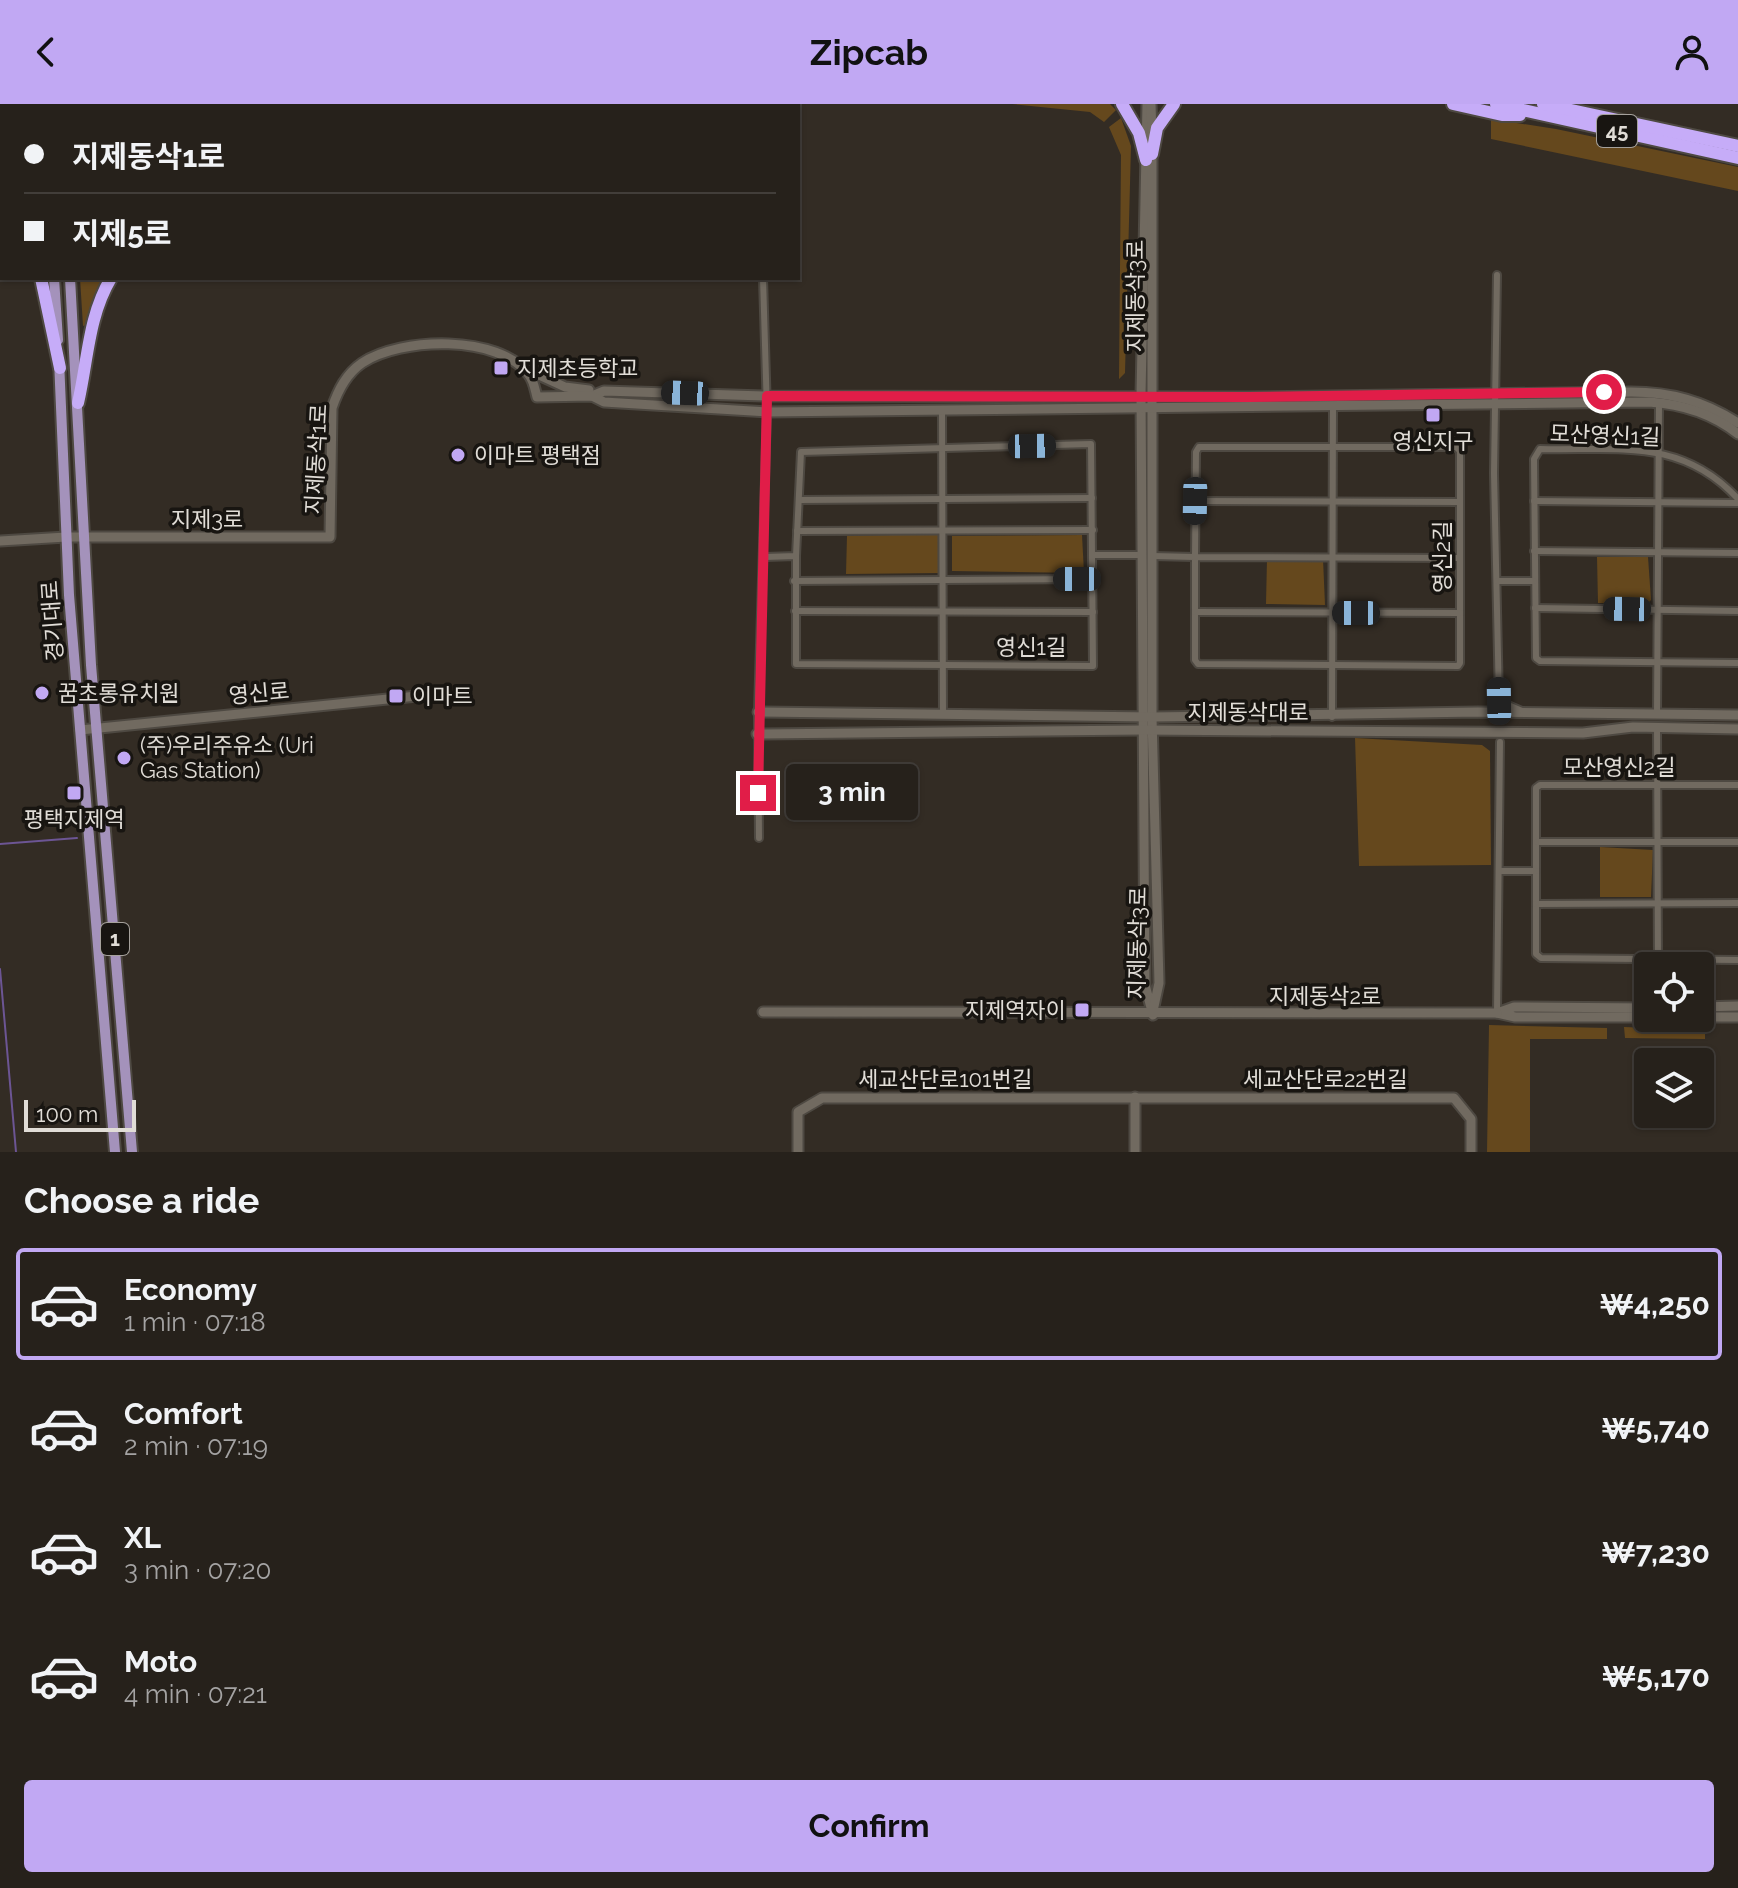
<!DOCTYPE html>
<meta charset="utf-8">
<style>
:root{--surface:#26211b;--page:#322e28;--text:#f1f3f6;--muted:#a4a3a3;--line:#423e3a;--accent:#c1a8f3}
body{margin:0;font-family:Raleway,"Noto Sans KR",sans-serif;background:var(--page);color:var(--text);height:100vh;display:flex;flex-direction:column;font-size:30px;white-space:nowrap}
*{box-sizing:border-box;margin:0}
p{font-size:26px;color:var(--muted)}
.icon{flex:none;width:44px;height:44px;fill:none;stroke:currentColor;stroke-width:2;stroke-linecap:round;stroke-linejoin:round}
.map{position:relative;height:1048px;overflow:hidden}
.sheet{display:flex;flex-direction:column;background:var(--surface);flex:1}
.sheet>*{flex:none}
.guide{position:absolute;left:0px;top:0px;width:800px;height:176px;box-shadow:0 2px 6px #0004,0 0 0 2px var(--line);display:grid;align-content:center;height:176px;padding:0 24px;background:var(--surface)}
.fabs{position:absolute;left:1634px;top:848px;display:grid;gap:16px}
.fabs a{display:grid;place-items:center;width:80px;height:80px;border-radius:8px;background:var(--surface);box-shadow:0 2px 6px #0004,0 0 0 2px var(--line);font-size:40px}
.scale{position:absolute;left:24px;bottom:20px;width:112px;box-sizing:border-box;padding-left:8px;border:4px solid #e1ddd7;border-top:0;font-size:22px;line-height:28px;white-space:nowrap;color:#e1ddd7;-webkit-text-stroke:6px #181511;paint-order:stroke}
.end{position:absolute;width:36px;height:36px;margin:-18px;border:10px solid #e11d48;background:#fff;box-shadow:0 0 0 4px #fff}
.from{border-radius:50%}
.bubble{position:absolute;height:56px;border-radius:8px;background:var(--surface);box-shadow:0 2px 6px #0004,0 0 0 2px var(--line);font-size:26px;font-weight:700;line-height:56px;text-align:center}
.car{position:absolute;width:24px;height:48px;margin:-24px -12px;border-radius:10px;box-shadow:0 0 6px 2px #0007;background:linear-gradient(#222 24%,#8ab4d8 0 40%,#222 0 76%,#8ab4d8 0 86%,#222 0)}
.guide b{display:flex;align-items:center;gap:28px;height:76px;font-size:30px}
.guide b+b{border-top:2px solid var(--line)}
.guide i{width:20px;height:20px;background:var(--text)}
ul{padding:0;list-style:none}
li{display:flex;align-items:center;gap:24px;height:112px;margin:0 16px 12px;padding:0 8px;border:4px solid transparent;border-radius:8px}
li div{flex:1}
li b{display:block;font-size:30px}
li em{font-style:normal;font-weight:700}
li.on{border-color:var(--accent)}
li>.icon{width:72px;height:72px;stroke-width:1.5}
h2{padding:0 24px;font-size:36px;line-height:96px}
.action{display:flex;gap:16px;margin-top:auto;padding:16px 24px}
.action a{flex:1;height:92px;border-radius:8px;background:var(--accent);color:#111;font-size:32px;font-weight:700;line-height:92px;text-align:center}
header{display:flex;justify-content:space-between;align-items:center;height:104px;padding:0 24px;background:var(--accent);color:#111;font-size:36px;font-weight:700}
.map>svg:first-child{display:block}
.green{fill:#65481d}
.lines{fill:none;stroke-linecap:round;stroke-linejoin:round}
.stream{stroke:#6c5594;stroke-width:2}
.street-casing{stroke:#4e4942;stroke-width:10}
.secondary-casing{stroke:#4e4942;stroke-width:13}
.primary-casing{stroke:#4e4942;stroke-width:14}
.highway-casing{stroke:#4e4942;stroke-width:16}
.street{stroke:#716a60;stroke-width:6}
.secondary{stroke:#716a60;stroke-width:9}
.primary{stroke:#a492bb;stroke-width:10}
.highway{stroke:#c6acf8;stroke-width:12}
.route{stroke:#e11d48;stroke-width:10}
.poi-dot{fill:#c1a8f3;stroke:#181511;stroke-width:3}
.labels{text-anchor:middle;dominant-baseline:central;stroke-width:7;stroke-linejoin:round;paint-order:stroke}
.shield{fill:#181511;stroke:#a5a19c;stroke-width:2}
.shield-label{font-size:20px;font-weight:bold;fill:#e1ddd7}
.street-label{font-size:22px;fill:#e1ddd7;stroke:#181511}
.poi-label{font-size:22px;fill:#e1ddd7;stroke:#181511;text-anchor:start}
</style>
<header><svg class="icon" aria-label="back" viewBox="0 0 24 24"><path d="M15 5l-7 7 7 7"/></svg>Zipcab<svg class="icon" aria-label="person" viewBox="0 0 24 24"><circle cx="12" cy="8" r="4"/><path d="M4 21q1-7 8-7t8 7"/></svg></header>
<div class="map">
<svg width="1738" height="1048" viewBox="0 0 1738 1048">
<rect width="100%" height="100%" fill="#332c24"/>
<g class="green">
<path d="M1012 0H1110L1116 6 1104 18 1090 8Z"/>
<path d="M1121 14 1131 42 1125 269 1119 275 1121 51 1109 23Z"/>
<path d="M1491 15 1556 25 1738 63V87L1491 35Z"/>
<path d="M80 174H105L86 221 83 222Z"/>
<path d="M938 430 939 469 846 470 847 432Z"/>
<path d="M1082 431 1084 469 952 467V432Z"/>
<path d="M1597 453H1648L1651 496 1647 500 1598 499Z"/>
<path d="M1267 455H1323L1325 501 1266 500Z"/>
<path d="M1355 634 1482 641 1490 647 1491 761 1359 762Z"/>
<path d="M1600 743 1653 746 1651 793H1600Z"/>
<path d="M1489 921 1607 924V935H1530V1048H1487Z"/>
<path d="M1624 923 1705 926V935L1625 934Z"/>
</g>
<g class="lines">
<g class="stream">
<path d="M0 740 77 734"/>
<path d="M0 865 16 1048"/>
</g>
<defs>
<g id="street">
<path d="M763 2V0"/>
<path d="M1497 171 1494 369 1499 597"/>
<path d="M942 307 943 610"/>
<path d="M1738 395C1681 333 1618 347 1540 345L1534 355 1536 554 1540 557 1738 559"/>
<path d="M799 396 1092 394"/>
<path d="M1195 397 1460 398"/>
<path d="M1534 397 1738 399"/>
<path d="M797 427 1093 426"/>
<path d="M1534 447 1738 449"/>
<path d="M1093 451H1141"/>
<path d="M1152 452 1195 453V556L1198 560 1458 562 1460 559C1460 488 1460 417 1460 347L1456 343H1199L1196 348 1195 453 1460 454"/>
<path d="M765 453 796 452V560L1093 562 1091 340 801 348 796 452"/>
<path d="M794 477 1093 475"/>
<path d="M1497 477H1534"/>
<path d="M1535 504 1738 507"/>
<path d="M795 507 1093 508"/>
<path d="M1195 508 1460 509"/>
<path d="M1499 597 1522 607"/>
<path d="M1657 610 1659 299"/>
<path d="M1332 613 1333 304"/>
<path d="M1657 623 1658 862"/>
<path d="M1738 681H1540L1536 684V850L1541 854 1738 856"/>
<path d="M759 734 758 608 767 308 763 174"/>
<path d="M1537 738H1738"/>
<path d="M1499 767H1536"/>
<path d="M1536 800 1738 799"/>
<path d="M1497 909 1500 638"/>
</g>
<g id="secondary">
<path d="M1147 0 1141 291 1145 881 1153 911"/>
<path d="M1151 0 1152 32"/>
<path d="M1152 47V613L1159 879 1153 907"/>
<path d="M528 266 565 283 589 286"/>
<path d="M592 292 604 287 767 292 1248 293 1631 288C1671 288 1704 297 1738 319"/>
<path d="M0 437 66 433H330L332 304C338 286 346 270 362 259 401 233 499 230 529 271 534 277 535 286 537 293L592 292 604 298 767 308 1649 298C1681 300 1713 310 1738 330"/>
<path d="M758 608 1152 613 1478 608 1738 611"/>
<path d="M80 626 427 591"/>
<path d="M757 630 1142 626 1583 629 1633 623 1738 625"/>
<path d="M1700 903 1738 902"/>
<path d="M1648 904 1514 903 1497 909 1515 913H1648"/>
<path d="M763 908 1497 909"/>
<path d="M1700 913H1738"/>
<path d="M1135 993V1048"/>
<path d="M798 1048V1008L822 994H1454L1471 1015V1048"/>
</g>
<g id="primary">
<path d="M41 0 42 2"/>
<path d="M59 0 60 2"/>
<path d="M54 174 58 236"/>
<path d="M70 174 91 561 132 1048"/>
<path d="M59 256 69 491 115 1048"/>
</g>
<g id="highway">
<path d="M169 0 170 2"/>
<path d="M1122 0 1139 29 1146 56"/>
<path d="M1453 0 1502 11H1520"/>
<path d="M1496 0 1738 54"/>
<path d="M1543 0 1738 42"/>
<path d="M225 2 228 0"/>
<path d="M0 21 2 24"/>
<path d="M1152 50 1157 24 1174 0"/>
<path d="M41 174 60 264"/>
<path d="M78 299C88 256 88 213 111 174"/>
</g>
</defs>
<use href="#street" class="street-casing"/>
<use href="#secondary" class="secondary-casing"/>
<use href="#primary" class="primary-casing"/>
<use href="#highway" class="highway-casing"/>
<use href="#street" class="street"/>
<use href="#secondary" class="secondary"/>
<use href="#primary" class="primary"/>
<use href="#highway" class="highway"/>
</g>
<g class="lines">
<path class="route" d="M758 689 767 292 1248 293 1604 288"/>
</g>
<g class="poi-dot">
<rect x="493" y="256" width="16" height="16" rx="4"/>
<rect x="1425" y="303" width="16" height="16" rx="4"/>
<circle cx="458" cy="351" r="8"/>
<circle cx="42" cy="589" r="8"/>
<rect x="388" y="584" width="16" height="16" rx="4"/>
<circle cx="124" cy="654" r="8"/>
<rect x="66" y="681" width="16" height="16" rx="4"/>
<rect x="1074" y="898" width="16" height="16" rx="4"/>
</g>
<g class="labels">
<g class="shield">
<rect x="1597" y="11" width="40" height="32" rx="6"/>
<rect x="101" y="819" width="28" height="32" rx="6"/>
</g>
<g class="shield-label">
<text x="1617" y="27">45</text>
<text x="115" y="835">1</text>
</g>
<g class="street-label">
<text transform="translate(1135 192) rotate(-90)">지제동삭3로</text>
<text transform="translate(1605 331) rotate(2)">모산영신1길</text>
<text transform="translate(316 355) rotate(-87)">지제동삭1로</text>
<text x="207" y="415">지제3로</text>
<text transform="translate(1442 453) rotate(-90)">영신2길</text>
<text transform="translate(52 517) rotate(-94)">경기대로</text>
<text x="1031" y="543">영신1길</text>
<text transform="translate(259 589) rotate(-5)">영신로</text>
<text x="1248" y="608">지제동삭대로</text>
<text x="1619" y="663">모산영신2길</text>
<text transform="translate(1137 839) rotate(-89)">지제동삭3로</text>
<text x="1325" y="892">지제동삭2로</text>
<text x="945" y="975">세교산단로101번길</text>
<text x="1325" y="975">세교산단로22번길</text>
</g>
<g class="poi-label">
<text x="517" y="264">지제초등학교</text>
<text x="1433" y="337" text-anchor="middle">영신지구</text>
<text x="474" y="351">이마트 평택점</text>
<text x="58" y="589">꿈초롱유치원</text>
<text x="412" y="592">이마트</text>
<text x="140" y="641">(주)우리주유소 (Uri<tspan x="140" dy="25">Gas Station)</tspan></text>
<text x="74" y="715" text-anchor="middle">평택지제역</text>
<text x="1066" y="906" text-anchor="end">지제역자이</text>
</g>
</g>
</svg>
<div class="fabs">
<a><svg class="icon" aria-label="locate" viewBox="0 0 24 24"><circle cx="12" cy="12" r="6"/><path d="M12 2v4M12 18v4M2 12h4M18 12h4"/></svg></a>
<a><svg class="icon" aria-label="layers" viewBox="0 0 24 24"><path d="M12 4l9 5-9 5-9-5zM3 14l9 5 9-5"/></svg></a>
</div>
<div class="scale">100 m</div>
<i class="end from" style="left:1604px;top:288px"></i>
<i class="end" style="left:758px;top:689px"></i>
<div class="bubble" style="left:786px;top:660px;width:132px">3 min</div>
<i class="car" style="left:685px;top:289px;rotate:272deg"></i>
<i class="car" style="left:1032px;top:342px;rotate:89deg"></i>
<i class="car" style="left:1195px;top:397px;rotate:181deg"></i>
<i class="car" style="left:1077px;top:475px;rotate:270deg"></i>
<i class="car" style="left:1627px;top:505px;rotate:271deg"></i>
<i class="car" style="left:1356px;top:509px;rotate:270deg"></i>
<i class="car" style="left:1499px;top:597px;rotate:359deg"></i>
<div class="guide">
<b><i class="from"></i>지제동삭1로</b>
<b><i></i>지제5로</b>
</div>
</div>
<section class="sheet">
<h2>Choose a ride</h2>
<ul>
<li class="on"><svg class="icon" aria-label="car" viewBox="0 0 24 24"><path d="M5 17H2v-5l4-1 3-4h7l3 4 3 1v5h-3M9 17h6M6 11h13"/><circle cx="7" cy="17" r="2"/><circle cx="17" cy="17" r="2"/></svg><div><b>Economy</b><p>1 min · 07:18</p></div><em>₩4,250</em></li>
<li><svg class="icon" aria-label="car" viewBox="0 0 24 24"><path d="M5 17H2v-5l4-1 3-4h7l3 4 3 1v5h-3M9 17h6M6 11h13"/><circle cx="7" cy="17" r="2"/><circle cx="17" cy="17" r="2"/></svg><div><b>Comfort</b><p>2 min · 07:19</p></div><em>₩5,740</em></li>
<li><svg class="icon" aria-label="car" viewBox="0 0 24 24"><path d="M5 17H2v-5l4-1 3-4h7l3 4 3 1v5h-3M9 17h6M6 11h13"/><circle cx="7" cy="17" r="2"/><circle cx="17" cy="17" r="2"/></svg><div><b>XL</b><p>3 min · 07:20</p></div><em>₩7,230</em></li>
<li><svg class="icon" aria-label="car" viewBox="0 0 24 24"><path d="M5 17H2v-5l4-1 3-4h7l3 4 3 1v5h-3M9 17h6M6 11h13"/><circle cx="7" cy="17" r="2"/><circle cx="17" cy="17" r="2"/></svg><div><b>Moto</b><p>4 min · 07:21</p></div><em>₩5,170</em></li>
</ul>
<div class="action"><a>Confirm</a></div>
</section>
